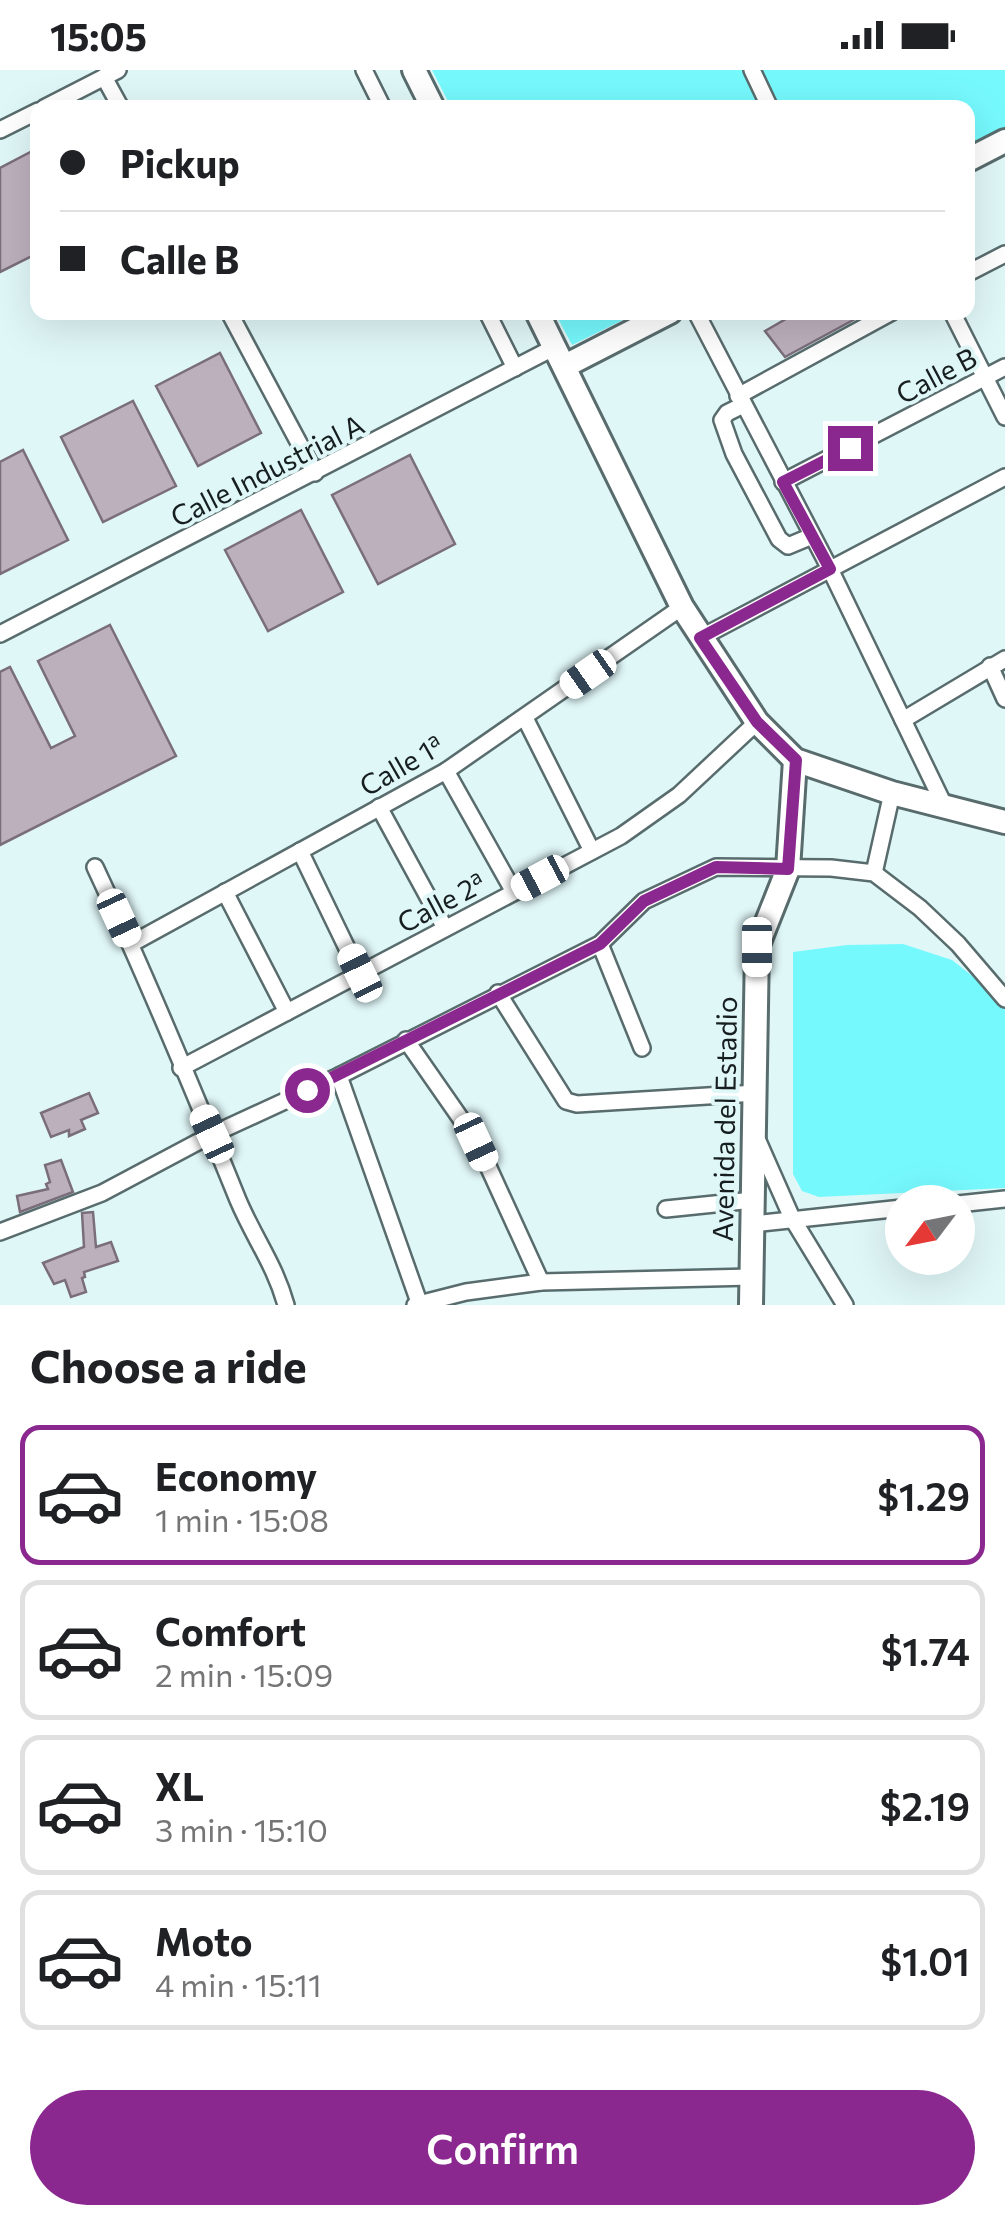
<!DOCTYPE html>
<meta charset="utf-8">
<style>
:root{--surface:#fff;--page:#f6f6f6;--text:#202124;--muted:#757577;--line:#e0e0e0;--accent:#8a2890}
body{margin:0;font-family:Commissioner,sans-serif;background:var(--page);color:var(--text);height:100vh;display:flex;flex-direction:column;font-size:38px;white-space:nowrap}
*{box-sizing:border-box;margin:0}
p{font-size:32px;color:var(--muted)}
.icon{flex:none;width:55px;height:55px;fill:none;stroke:currentColor;stroke-width:2;stroke-linecap:round;stroke-linejoin:round}
.map{position:relative;height:1235px;overflow:hidden}
.drawer{display:flex;flex-direction:column;background:var(--surface);flex:1}
.drawer>*{flex:none}
.top-card{position:absolute;left:30px;top:30px;width:945px;height:220px;border-radius:20px;box-shadow:0 10px 40px #0002;display:grid;align-content:center;height:220px;padding:0 30px;background:var(--surface)}
.needle{width:65px;rotate:238deg}
.controls{position:absolute;left:885px;top:1115px;display:grid;gap:20px}
.controls a{display:grid;place-items:center;width:90px;height:90px;border-radius:50%;background:var(--surface);box-shadow:0 10px 40px #0002;font-size:50px}
.end{position:absolute;width:45px;height:45px;margin:-22px;border:12px solid #8a2890;background:#fff;box-shadow:0 0 0 5px #fff}
.from{border-radius:50%}
.car{position:absolute;width:30px;height:60px;margin:-30px -15px;border-radius:12px;box-shadow:0 0 8px 2px #0007;background:linear-gradient(#fff 24%,#345 0 40%,#fff 0 76%,#345 0 86%,#fff 0)}
.top-card b{display:flex;align-items:center;gap:35px;height:95px;font-size:38px}
.top-card b+b{border-top:2px solid var(--line)}
.top-card i{width:25px;height:25px;background:var(--text)}
ul{padding:0;list-style:none}
li{display:flex;align-items:center;gap:30px;height:140px;margin:0 20px 15px;padding:0 10px;border:5px solid var(--line);border-radius:20px}
li div{flex:1}
li b{display:block;font-size:38px}
li em{font-style:normal;font-weight:600}
li.on{border-color:var(--accent)}
li>.icon{width:90px;height:90px;stroke-width:1.5}
h2{padding:0 30px;font-size:45px;line-height:120px}
.button{display:flex;gap:20px;margin-top:auto;padding:20px 30px}
.button a{flex:1;height:115px;border-radius:60px;background:var(--accent);color:#fff;font-size:40px;font-weight:600;line-height:115px;text-align:center}
.status{display:flex;justify-content:space-between;align-items:center;height:70px;padding:0 50px;background:var(--surface);direction:ltr}
.status svg{height:28px;fill:currentColor}
.map>svg:first-child{display:block}
.green{fill:#76f9fd}
.building{fill:#bdb0bd;stroke:#7a6e7a;stroke-width:2.5}
.lines{fill:none;stroke-linecap:round;stroke-linejoin:round}
.street-casing{stroke:#596c6d;stroke-width:20}
.secondary-casing{stroke:#596c6d;stroke-width:28}
.street{stroke:#fff;stroke-width:15}
.secondary{stroke:#fff;stroke-width:22}
.route{stroke:#8a2890;stroke-width:12}
.labels{text-anchor:middle;dominant-baseline:central;stroke-width:8;stroke-linejoin:round;paint-order:stroke}
.street-label{font-size:28px;fill:#161e1f;stroke:#e0f7f8}
</style>
<div class="status"><b>15:05</b><svg viewBox="0 0 49 12"><path d="M0 12V9h3v3zM5 12V6h3v6zM10 12V3h3v9zM15 12V0h3v12zM26 1h20v11H26zM47 4h2v5h-2z"/></svg></div>
<div class="map">
<svg width="1005" height="1235" viewBox="0 0 1005 1235">
<rect width="100%" height="100%" fill="#e0f7f8"/>
<g class="green">
<path d="M432 0H1005V59L968 78V38L451 37Z"/>
<path d="M555 243H637L572 275Z"/>
<path d="M903 874 952 890 980 912 1005 940V1118L819 1127 802 1121 793 1104V882L847 875Z"/>
</g>
<g class="building">
<path d="M38 78V183L0 202V98Z"/>
<path d="M798 242H868L785 287 765 261Z"/>
<path d="M220 283 261 363 198 396 156 316Z"/>
<path d="M133 331 176 416 103 452 61 367Z"/>
<path d="M23 380 68 470 0 504V392Z"/>
<path d="M410 385 455 474 378 514 332 425Z"/>
<path d="M301 440 343 522 268 561 225 480Z"/>
<path d="M110 555 176 686 0 775V602L10 597 51 678 75 666 38 591Z"/>
<path d="M89 1023 98 1043 81 1050 85 1059 69 1066V1060L51 1067 41 1043Z"/>
<path d="M61 1090 73 1122 20 1142 17 1126 48 1119 46 1114 50 1112 45 1095Z"/>
<path d="M93 1142 96 1177 111 1172 118 1191 84 1202 85 1207 82 1208 86 1222 71 1227 65 1210 54 1214 43 1193 84 1177 82 1143Z"/>
</g>
<g class="lines">
<defs>
<g id="street">
<path d="M364 0 383 38"/>
<path d="M752 0 770 38"/>
<path d="M104 7 121 38"/>
<path d="M44 38 118 0"/>
<path d="M0 60 38 41"/>
<path d="M968 203 1005 184"/>
<path d="M229 242 315 403"/>
<path d="M487 242 515 298"/>
<path d="M696 242 830 499 945 737"/>
<path d="M952 242 1005 347"/>
<path d="M738 326 892 242"/>
<path d="M743 335 727 343 722 350 734 384 779 469 788 476 812 466"/>
<path d="M783 412 1005 297"/>
<path d="M0 564 555 277"/>
<path d="M700 568 1005 407"/>
<path d="M990 596 1005 629"/>
<path d="M525 648 592 781"/>
<path d="M903 650 1005 589"/>
<path d="M446 701 514 822"/>
<path d="M379 737 445 858"/>
<path d="M300 781 359 903"/>
<path d="M95 797C146 906 193 1019 238 1130 254 1168 275 1195 286 1235"/>
<path d="M874 803 892 723"/>
<path d="M225 822 287 942"/>
<path d="M131 874 446 701 682 537"/>
<path d="M600 874 642 978"/>
<path d="M498 923 566 1031 577 1034 756 1023"/>
<path d="M406 970 477 1072 541 1212"/>
<path d="M181 998 621 766 679 725 757 652"/>
<path d="M339 1006 420 1235"/>
<path d="M758 1071 792 1148 845 1235"/>
<path d="M958 1134 1005 1129"/>
<path d="M666 1139 753 1130"/>
<path d="M752 1154 902 1138"/>
<path d="M0 1162 102 1123 211 1065 339 1006 600 874 644 831 716 797 831 798 874 803 920 838 958 874 1005 929"/>
<path d="M415 1235 466 1222 541 1212 752 1207"/>
</g>
<g id="secondary">
<path d="M414 0 433 38"/>
<path d="M968 90 1005 71"/>
<path d="M537 242 682 537 757 652 795 690 892 723 1005 752"/>
<path d="M565 296 670 242"/>
<path d="M751 1235 757 877 788 799 795 690"/>
</g>
</defs>
<use href="#street" class="street-casing"/>
<use href="#secondary" class="secondary-casing"/>
<use href="#street" class="street"/>
<use href="#secondary" class="secondary"/>
</g>
<g class="lines">
<path class="route" d="M307 1020 600 874 644 831 716 797 788 799 796 690 757 652 700 568 830 499 783 412 850 378"/>
</g>
<g class="labels">
<g class="street-label">
<text transform="translate(936 305) rotate(-28)">Calle B</text>
<text transform="translate(267 400) rotate(-27)">Calle Industrial A</text>
<text transform="translate(401 695) rotate(-30)">Calle 1ª</text>
<text transform="translate(441 832) rotate(-28)">Calle 2ª</text>
<text transform="translate(724 1049) rotate(-89)">Avenida del Estadio</text>
</g>
</g>
</svg>
<div class="controls">
<a><svg class="needle" viewBox="-14 -14 28 28"><path d="M0-13l5 13h-10z" fill="#e53935"/><path d="M0 13l5-13h-10z" fill="#757577"/></svg></a>
</div>
<i class="end from" style="left:307px;top:1020px"></i>
<i class="end" style="left:850px;top:378px"></i>
<i class="car" style="left:588px;top:604px;rotate:235deg"></i>
<i class="car" style="left:540px;top:808px;rotate:242deg"></i>
<i class="car" style="left:119px;top:848px;rotate:155deg"></i>
<i class="car" style="left:757px;top:877px;rotate:180deg"></i>
<i class="car" style="left:360px;top:903px;rotate:334deg"></i>
<i class="car" style="left:212px;top:1064px;rotate:335deg"></i>
<i class="car" style="left:476px;top:1072px;rotate:155deg"></i>
<div class="top-card">
<b><i class="from"></i>Pickup</b>
<b><i></i>Calle B</b>
</div>
</div>
<section class="drawer">
<h2>Choose a ride</h2>
<ul>
<li class="on"><svg class="icon" aria-label="car" viewBox="0 0 24 24"><path d="M5 17H2v-5l4-1 3-4h7l3 4 3 1v5h-3M9 17h6M6 11h13"/><circle cx="7" cy="17" r="2"/><circle cx="17" cy="17" r="2"/></svg><div><b>Economy</b><p>1 min · 15:08</p></div><em>$1.29</em></li>
<li><svg class="icon" aria-label="car" viewBox="0 0 24 24"><path d="M5 17H2v-5l4-1 3-4h7l3 4 3 1v5h-3M9 17h6M6 11h13"/><circle cx="7" cy="17" r="2"/><circle cx="17" cy="17" r="2"/></svg><div><b>Comfort</b><p>2 min · 15:09</p></div><em>$1.74</em></li>
<li><svg class="icon" aria-label="car" viewBox="0 0 24 24"><path d="M5 17H2v-5l4-1 3-4h7l3 4 3 1v5h-3M9 17h6M6 11h13"/><circle cx="7" cy="17" r="2"/><circle cx="17" cy="17" r="2"/></svg><div><b>XL</b><p>3 min · 15:10</p></div><em>$2.19</em></li>
<li><svg class="icon" aria-label="car" viewBox="0 0 24 24"><path d="M5 17H2v-5l4-1 3-4h7l3 4 3 1v5h-3M9 17h6M6 11h13"/><circle cx="7" cy="17" r="2"/><circle cx="17" cy="17" r="2"/></svg><div><b>Moto</b><p>4 min · 15:11</p></div><em>$1.01</em></li>
</ul>
<div class="button"><a>Confirm</a></div>
</section>
